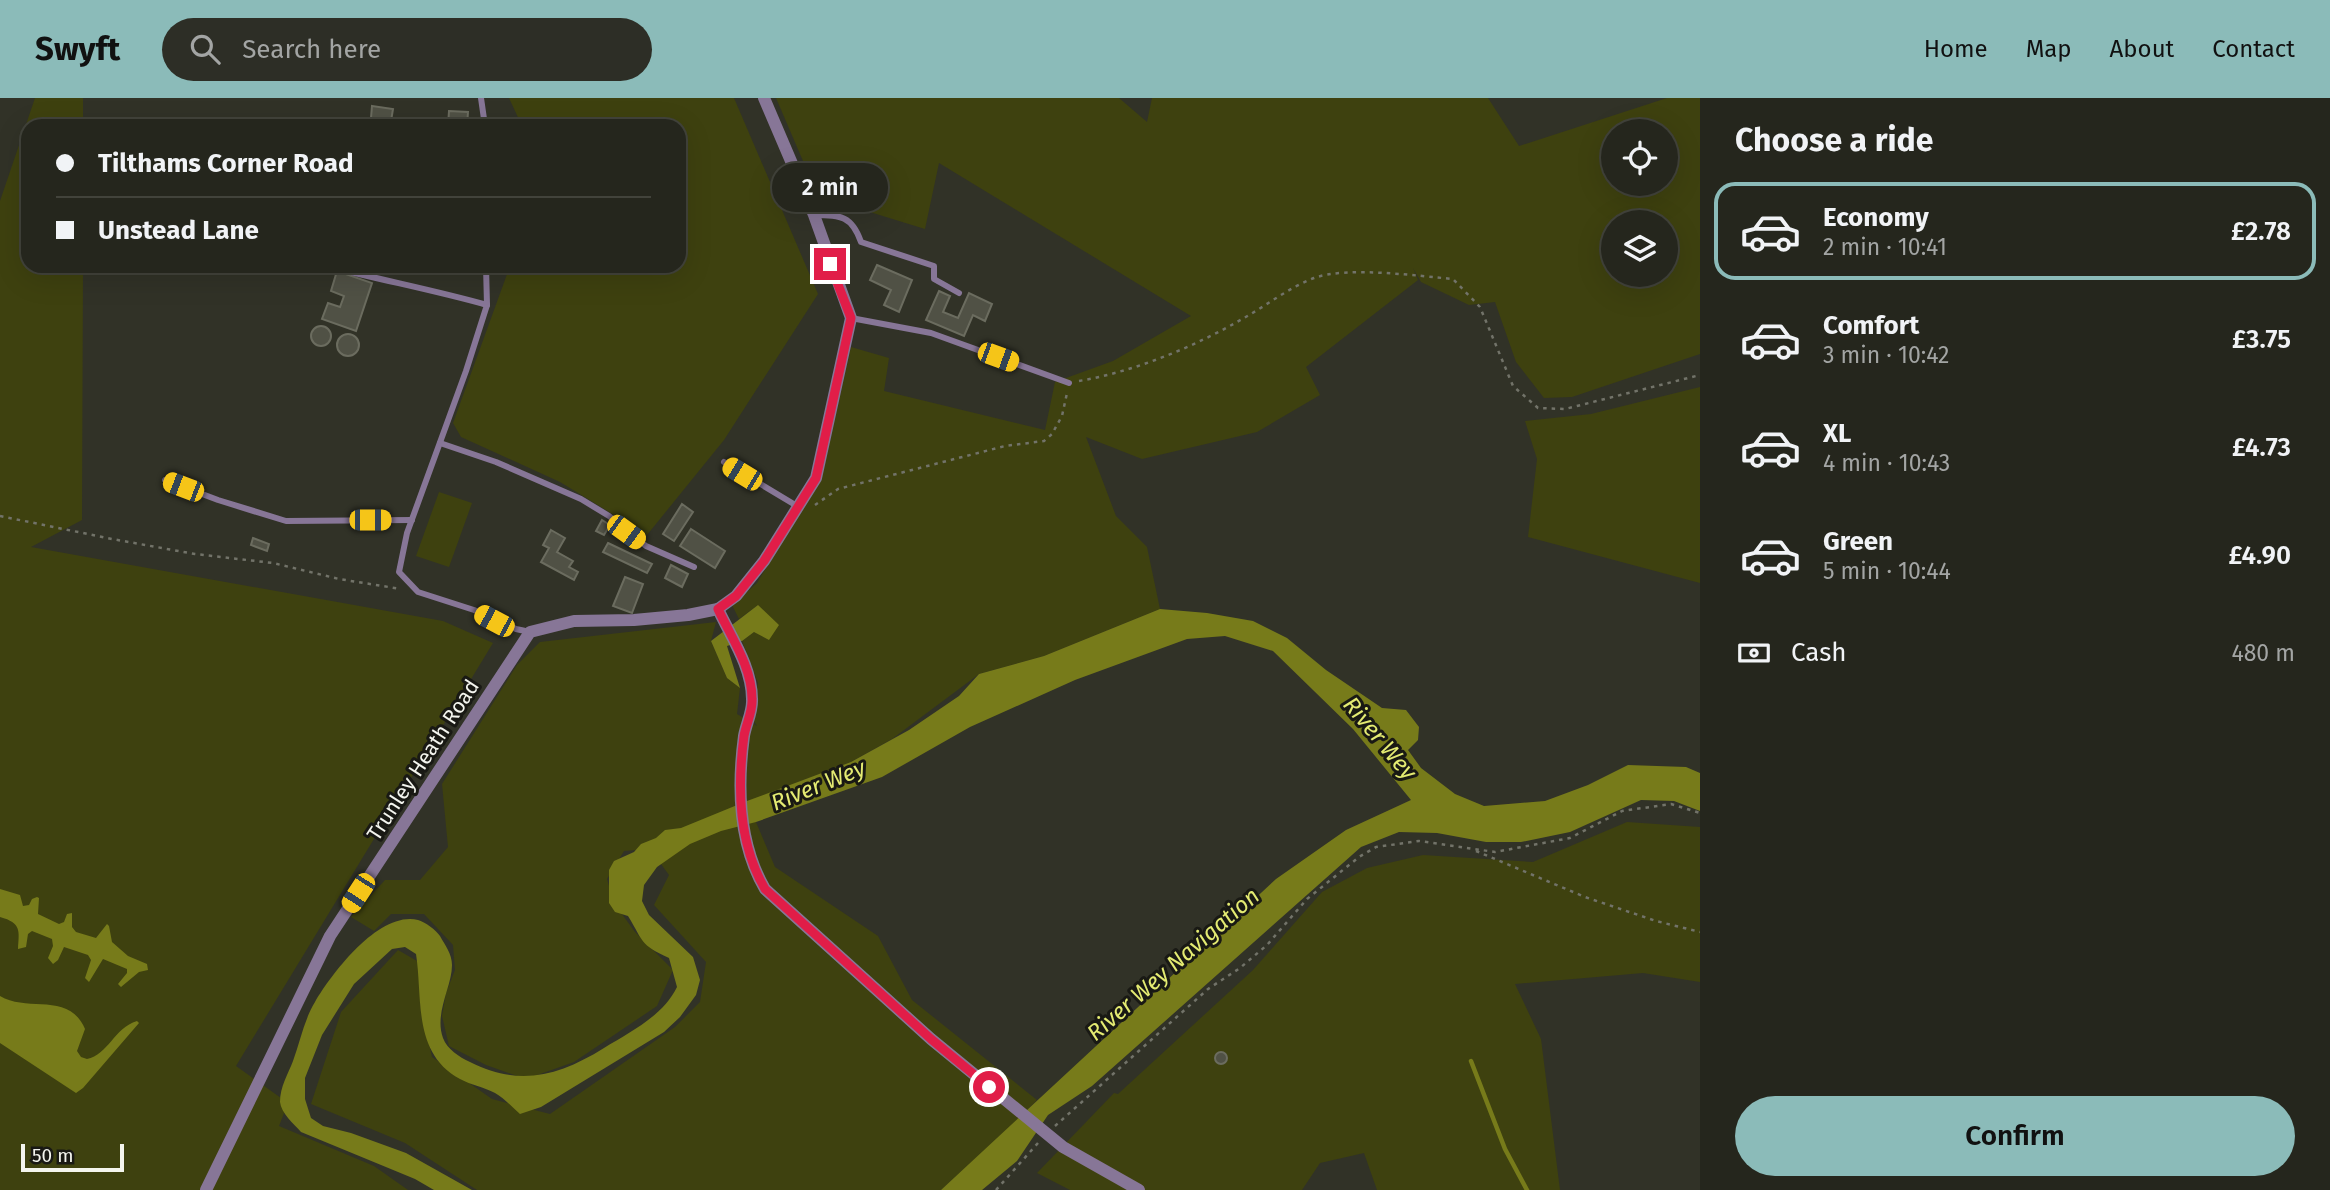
<!DOCTYPE html>
<meta charset="utf-8">
<style>
:root{--surface:#25261d;--page:#2d2e26;--text:#f1f3f6;--muted:#a3a5a4;--line:#42433b;--accent:#8bbbb9}
body{margin:0;font-family:"Fira Sans",sans-serif;background:var(--page);color:var(--text);height:100vh;display:flex;flex-direction:column;font-size:26px;white-space:nowrap}
*{box-sizing:border-box;margin:0}
p{font-size:23px;color:var(--muted)}
.icon{flex:none;width:38px;height:38px;fill:none;stroke:currentColor;stroke-width:2;stroke-linecap:round;stroke-linejoin:round}
.map{position:relative;flex:1;overflow:hidden}
.sheet{display:flex;flex-direction:column;background:var(--surface);width:630px}
.sheet>*{flex:none}
.hud{position:absolute;left:21px;top:21px;width:665px;height:154px;border-radius:21px;box-shadow:0 7px 28px #0002,0 0 0 2px var(--line);display:grid;align-content:center;height:154px;padding:0 35px;background:var(--surface)}
.tools{position:absolute;left:1601px;top:21px;display:grid;gap:14px}
.tools a{display:grid;place-items:center;width:77px;height:77px;border-radius:50%;background:var(--surface);box-shadow:0 7px 28px #0002,0 0 0 2px var(--line);font-size:35px}
.scale{position:absolute;left:21px;bottom:18px;width:103px;box-sizing:border-box;padding-left:7px;border:4px solid #f4f5ee;border-top:0;font-size:19px;line-height:24px;white-space:nowrap;color:#f4f5ee;-webkit-text-stroke:5px #191914;paint-order:stroke}
.end{position:absolute;width:32px;height:32px;margin:-16px;border:9px solid #e11d48;background:#fff;box-shadow:0 0 0 4px #fff}
.from{border-radius:50%}
.bubble{position:absolute;height:49px;border-radius:24px;background:var(--surface);box-shadow:0 7px 28px #0002,0 0 0 2px var(--line);font-size:23px;font-weight:600;line-height:49px;text-align:center}
.car{position:absolute;width:21px;height:42px;margin:-21px -10px;border-radius:9px;box-shadow:0 0 5px 2px #0007;background:linear-gradient(#f5c518 24%,#345 0 40%,#f5c518 0 76%,#345 0 86%,#f5c518 0)}
.hud b{display:flex;align-items:center;gap:24px;height:66px;font-size:26px}
.hud b+b{border-top:2px solid var(--line)}
.hud i{width:18px;height:18px;background:var(--text)}
ul{padding:0;list-style:none}
li{display:flex;align-items:center;gap:21px;height:98px;margin:0 14px 10px;padding:0 21px;border:4px solid transparent;border-radius:21px}
li div{flex:1}
li b{display:block;font-size:26px}
li em{font-style:normal;font-weight:600}
li.selected{border-color:var(--accent)}
li>.icon{width:63px;height:63px;stroke-width:1.5}
h2{padding:0 35px;font-size:32px;line-height:84px}
.pay{display:flex;align-items:center;gap:18px;height:77px;padding:0 35px;font-size:26px}
.pay p{margin-inline-start:auto}
.primary-button{display:flex;gap:14px;margin-top:auto;padding:14px 35px}
.primary-button a{flex:1;height:80px;border-radius:42px;background:var(--accent);color:#111;font-size:28px;font-weight:600;line-height:80px;text-align:center}
header{display:flex;align-items:center;gap:42px;box-sizing:border-box;height:98px;padding:0 35px;background:var(--accent);color:#111}
header strong{font-size:33px}
nav{display:flex;gap:38px;margin-inline-start:auto;font-size:24px}
.search{width:490px;height:63px;background:var(--page);display:flex;align-items:center;gap:18px;box-sizing:border-box;padding:0 24px;border-radius:38px;color:var(--muted);font-size:26px}
main{display:flex;flex:1;min-height:0}
.map>svg:first-child{display:block}
.green{fill:#3e410f;fill-rule:evenodd}
.water{fill:#777b1a}
.lines{fill:none;stroke-linecap:round;stroke-linejoin:round}
.stream{stroke:#777b1a;stroke-width:4.5}
.building{fill:#505145;stroke:#6b6c5f;stroke-width:2}
.path{stroke:#727369;stroke-width:2.5;stroke-dasharray:3.5 5;stroke-linecap:butt}
.lane{stroke:#877697;stroke-width:6}
.street{stroke:#877697;stroke-width:12}
.route{stroke:#e11d48;stroke-width:9}
.labels{text-anchor:middle;dominant-baseline:central;stroke-width:6;stroke-linejoin:round;paint-order:stroke}
.street-label{font-size:21px;fill:#f4f5ee;stroke:#191914}
.water-label{font-size:23px;font-style:italic;fill:#e4eb72;stroke:#191914}
</style>
<header>
<strong>Swyft</strong>
<div class="search"><svg class="icon" aria-label="search" viewBox="0 0 24 24"><circle cx="10" cy="10" r="6"/><path d="M15 15l6 6"/></svg>Search here</div>
<nav><a>Home</a><a>Map</a><a>About</a><a>Contact</a></nav>
</header>
<main>
<div class="map">
<svg width="1700" height="1092" viewBox="0 0 1700 1092">
<rect width="100%" height="100%" fill="#313227"/>
<g class="green">
<path d="M35 0H83V28H28V168H83L82 422 31 449 443 523 493 545 236 968 288 1005 279 1028 374 1068 408 1092H0V103Z"/>
<path d="M509 0H734L818 196 724 342 647 437 560 384 461 339 453 325 510 168H679V28H522Z"/>
<path d="M776 0H1119L1147 24 1152 0H1488L1519 48 1667 0H1700V256L1572 299 1544 300 1516 264 1495 204 1469 207 1421 184 1413 170 1418 182 1306 269 1320 297 1257 334 1142 361 1086 339 1116 418 1147 449 1160 511 1044 558 979 576 892 641 851 664 796 685 729 716 756 724 775 769 878 838 912 902 1037 1002 1001 1038 941 1092H477L405 1045 311 1006 341 914 398 852 424 867 420 905 432 959 492 1001 550 1016 675 929 700 904 706 864 654 807 669 777 650 751 624 753 607 781 614 805 635 834 673 872 657 908 574 964 526 981 486 967 449 948 442 918 446 895 455 872 453 847 424 816H391L374 833 351 819 385 782H420L448 749 442 686 517 567 540 544 716 524 711 543 727 580 740 590 737 616 757 628 751 619 758 585 742 543 754 534 758 507 739 521 732 507 757 485 823 375 851 249 889 260 884 293 1045 332 1055 284 1113 263 1191 218 939 65 925 131 818 98ZM1614 33H1666V86H1614ZM1614 124H1666V177H1614Z"/>
<path d="M1700 289V485L1528 439 1537 361 1525 323 1591 316Z"/>
<path d="M439 394 472 405 449 469 416 458Z"/>
<path d="M1627 724 1700 729V884L1643 875 1515 886 1541 941 1560 1092H1377L1364 1055 1320 1065 1302 1092H1070L1037 1075 1114 995 1118 996 1253 872 1322 794 1367 770 1423 757 1533 764Z"/>
</g>
<g class="water">
<path d="M758 507 779 527 769 542 754 534 742 543 727 548 740 590 727 580 711 543Z"/>
<path d="M1160 511 1207 515 1253 523 1287 540 1326 572 1382 610 1406 612 1419 629 1418 642 1408 652 1421 670 1455 696 1484 708 1545 703 1588 687 1628 667 1686 669 1700 675V713L1674 703 1641 702 1570 734 1521 744H1486L1437 735 1399 734 1361 749 1092 988 1048 1017 1017 1063 982 1092H941L1276 781 1346 732 1411 702 1353 631 1273 553 1225 538 1187 541 1075 582 970 629 882 679 756 724 721 733 690 746 657 769 644 787 642 803 649 817 693 859 700 882 696 897 680 919 664 934 541 1009 520 1016C512 1009 504 1000 495 995 484 989 471 987 460 981 412 955 423 900 416 856L405 849 392 851 354 886 322 937 305 980V1001L311 1020 323 1028 351 1035 406 1055 472 1092H434L415 1081 301 1034C294 1026 281 1015 280 1004 280 989 288 976 293 963 300 944 304 922 315 904 333 874 379 813 418 822 425 824 436 832 440 838 445 847 452 856 452 867 452 889 434 915 443 940 447 951 459 959 470 964 519 989 559 978 604 950 630 934 663 918 677 889L669 860C639 846 644 844 628 818L615 814 609 805V772L614 763 634 754 641 746 656 740 665 732 681 730 747 703 851 664 909 632 959 598 979 576 1044 558Z"/>
<path d="M0 791 20 797 23 808 29 807 32 801 37 799 39 800 38 816 59 826 64 824 67 816 72 815V829L76 834 96 840 107 826 109 828 112 844 128 858 147 866 148 872 139 874 121 889 118 886 127 875V871L103 861 89 884 85 880 91 862 88 857 64 849 58 862 53 866 48 860 53 848 52 841 32 833 28 836 26 849 18 851C19 833 22 825 0 819Z"/>
<path d="M0 898C28 915 69 893 85 931L77 953 81 959 87 961C108 957 114 930 137 923L139 925 83 990 76 995 0 945Z"/>
</g>
<g class="lines">
<path class="stream" d="M1471 963 1505 1051 1527 1092"/>
</g>
<g class="building">
<path d="M372 8 393 11 391 23 371 20Z"/>
<path d="M449 13 468 14 467 28H448Z"/>
<path d="M877 167 912 182 899 214 884 207 891 192 870 182Z"/>
<path d="M337 173 372 185 356 233 322 221 328 205 340 209 344 198 331 193Z"/>
<path d="M939 193 950 198 943 214 958 220 969 195 992 206 985 223 973 217 964 238 926 222Z"/>
<circle cx="321" cy="238" r="10"/>
<circle cx="348" cy="247" r="11"/>
<path d="M682 406 693 414 674 443 663 436Z"/>
<path d="M602 422 610 427 604 437 596 433Z"/>
<path d="M691 431 725 453 715 470 680 448Z"/>
<path d="M551 432 565 440 557 454 573 463 569 469 578 474 574 482 541 464 549 450 543 447Z"/>
<path d="M253 440 269 446 267 453 251 447Z"/>
<path d="M608 445 652 466 647 475 603 454Z"/>
<path d="M671 467 688 476 682 489 665 480Z"/>
<path d="M625 479 643 486 632 515 613 508Z"/>
<circle cx="1221" cy="960" r="6"/>
</g>
<g class="lines">
<g class="path">
<path d="M1079 283C1136 273 1194 249 1244 220 1267 207 1290 189 1314 180 1347 168 1418 178 1453 181L1480 209 1513 288 1538 310 1565 311 1700 277"/>
<path d="M815 407 838 391 1005 348 1044 343 1052 336 1062 318 1067 295"/>
<path d="M0 418 112 441 195 456 273 465 339 481 401 491"/>
<path d="M1476 753 1585 799 1656 823 1700 834"/>
<path d="M1055 1028 1208 891 1240 870 1267 847 1307 801 1359 759 1376 749 1419 743 1495 754 1570 740 1622 713 1671 706 1700 715"/>
<path d="M996 1092 1038 1045"/>
</g>
<g class="lane">
<path d="M481 0 485 28"/>
<path d="M333 28 336 25 360 28"/>
<path d="M814 117C841 117 852 118 861 144L934 168V181L959 195"/>
<path d="M327 168C380 182 434 192 487 207L466 273 407 435 399 474 418 494 474 512 516 531 530 534"/>
<path d="M486 168 487 207"/>
<path d="M851 220 931 235 1069 285"/>
<path d="M440 345 496 364 581 401 609 418 646 448 694 469"/>
<path d="M724 364 797 408"/>
<path d="M165 382 218 402 286 423 412 422"/>
</g>
<g class="street">
<path d="M718 511C731 539 752 569 752 601 753 613 746 626 744 638 737 690 738 745 765 791L931 941 1063 1049 1139 1092"/>
<path d="M206 1092 330 838 530 534 574 523 634 522 688 517 718 511 736 498 764 463 816 380 851 220 814 117 764 0"/>
</g>
</g>
<g class="lines">
<path class="route" d="M830 166 851 220 816 380 764 463 736 498 718 511C731 539 752 569 752 601 753 613 746 626 744 638 737 690 738 745 765 791L931 941 989 989"/>
</g>
<g class="labels">
<g class="street-label">
<text transform="translate(423 662) rotate(-57)">Trunley Heath Road</text>
</g>
<g class="water-label">
<text transform="translate(1380 640) rotate(50)">River Wey</text>
<text transform="translate(818 687) rotate(-22)">River Wey</text>
<text transform="translate(1173 866) rotate(-41)">River Wey Navigation</text>
</g>
</g>
</svg>
<div class="tools">
<a><svg class="icon" aria-label="locate" viewBox="0 0 24 24"><circle cx="12" cy="12" r="6"/><path d="M12 2v4M12 18v4M2 12h4M18 12h4"/></svg></a>
<a><svg class="icon" aria-label="layers" viewBox="0 0 24 24"><path d="M12 4l9 5-9 5-9-5zM3 14l9 5 9-5"/></svg></a>
</div>
<div class="scale">50 m</div>
<i class="end from" style="left:989px;top:989px"></i>
<i class="end" style="left:830px;top:166px"></i>
<div class="bubble" style="left:772px;top:65px;width:116px">2 min</div>
<i class="car" style="left:998px;top:259px;rotate:110deg"></i>
<i class="car" style="left:742px;top:376px;rotate:301deg"></i>
<i class="car" style="left:183px;top:389px;rotate:291deg"></i>
<i class="car" style="left:370px;top:422px;rotate:90deg"></i>
<i class="car" style="left:626px;top:434px;rotate:126deg"></i>
<i class="car" style="left:494px;top:523px;rotate:298deg"></i>
<i class="car" style="left:358px;top:795px;rotate:213deg"></i>
<div class="hud">
<b><i class="from"></i>Tilthams Corner Road</b>
<b><i></i>Unstead Lane</b>
</div>
</div>
<section class="sheet">
<h2>Choose a ride</h2>
<ul>
<li class="selected"><svg class="icon" aria-label="car" viewBox="0 0 24 24"><path d="M5 17H2v-5l4-1 3-4h7l3 4 3 1v5h-3M9 17h6M6 11h13"/><circle cx="7" cy="17" r="2"/><circle cx="17" cy="17" r="2"/></svg><div><b>Economy</b><p>2 min · 10:41</p></div><em>£2.78</em></li>
<li><svg class="icon" aria-label="car" viewBox="0 0 24 24"><path d="M5 17H2v-5l4-1 3-4h7l3 4 3 1v5h-3M9 17h6M6 11h13"/><circle cx="7" cy="17" r="2"/><circle cx="17" cy="17" r="2"/></svg><div><b>Comfort</b><p>3 min · 10:42</p></div><em>£3.75</em></li>
<li><svg class="icon" aria-label="car" viewBox="0 0 24 24"><path d="M5 17H2v-5l4-1 3-4h7l3 4 3 1v5h-3M9 17h6M6 11h13"/><circle cx="7" cy="17" r="2"/><circle cx="17" cy="17" r="2"/></svg><div><b>XL</b><p>4 min · 10:43</p></div><em>£4.73</em></li>
<li><svg class="icon" aria-label="car" viewBox="0 0 24 24"><path d="M5 17H2v-5l4-1 3-4h7l3 4 3 1v5h-3M9 17h6M6 11h13"/><circle cx="7" cy="17" r="2"/><circle cx="17" cy="17" r="2"/></svg><div><b>Green</b><p>5 min · 10:44</p></div><em>£4.90</em></li>
</ul>
<div class="pay"><svg class="icon" aria-label="cash" viewBox="0 0 24 24"><path d="M3 7h18v10H3z"/><circle cx="12" cy="12" r="2"/></svg>Cash<p>480 m</p></div>
<div class="primary-button"><a>Confirm</a></div>
</section>
</main>
